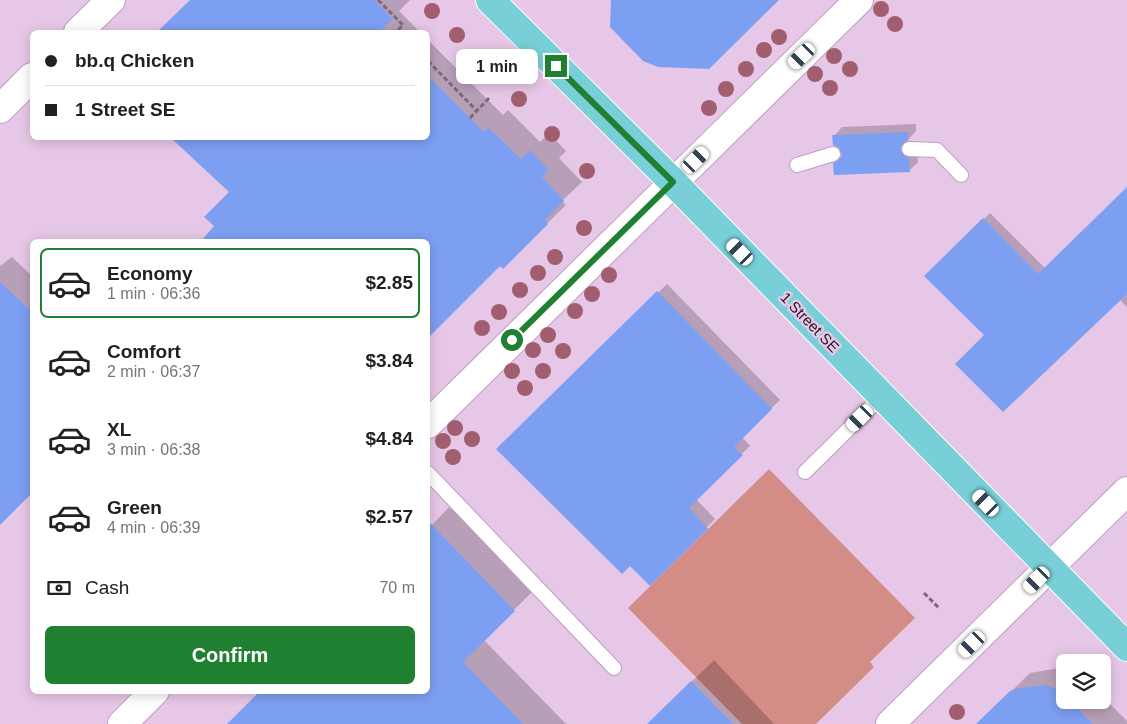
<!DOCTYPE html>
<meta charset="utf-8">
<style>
:root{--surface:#fff;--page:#f6f6f6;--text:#202124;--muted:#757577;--line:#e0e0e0;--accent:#208032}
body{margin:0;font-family:Helvetica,sans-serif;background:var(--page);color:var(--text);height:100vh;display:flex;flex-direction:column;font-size:19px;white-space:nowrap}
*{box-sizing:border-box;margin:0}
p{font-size:16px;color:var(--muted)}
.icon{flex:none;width:28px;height:28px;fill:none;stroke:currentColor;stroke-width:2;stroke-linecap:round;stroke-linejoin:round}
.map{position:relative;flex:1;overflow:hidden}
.sheet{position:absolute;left:30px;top:239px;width:400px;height:455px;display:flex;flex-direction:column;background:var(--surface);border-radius:8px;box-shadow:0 2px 12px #0003}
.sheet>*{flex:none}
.banner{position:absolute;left:30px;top:30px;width:400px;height:110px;border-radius:8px;box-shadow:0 2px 12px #0003;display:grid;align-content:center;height:110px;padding:0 15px;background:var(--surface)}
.buttons{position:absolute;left:1056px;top:654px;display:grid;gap:10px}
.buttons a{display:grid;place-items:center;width:55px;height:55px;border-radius:8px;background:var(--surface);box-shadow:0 2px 12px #0003;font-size:25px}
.end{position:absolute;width:22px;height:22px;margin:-11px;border:6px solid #208032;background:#fff;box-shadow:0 0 0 2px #fff}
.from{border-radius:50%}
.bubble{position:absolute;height:35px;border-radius:8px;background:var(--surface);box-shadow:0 2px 12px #0003;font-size:16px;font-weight:800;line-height:35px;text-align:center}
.car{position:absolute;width:15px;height:30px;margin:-15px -8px;border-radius:6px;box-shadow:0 0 4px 1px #0007;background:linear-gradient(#fff 24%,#345 0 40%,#fff 0 76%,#345 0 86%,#fff 0)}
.banner b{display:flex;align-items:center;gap:18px;height:48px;font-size:19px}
.banner b+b{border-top:1px solid var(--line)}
.banner i{width:12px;height:12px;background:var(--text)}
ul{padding:9px 0 0;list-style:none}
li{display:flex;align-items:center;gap:15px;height:70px;margin:0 10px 8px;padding:0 5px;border:2px solid transparent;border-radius:8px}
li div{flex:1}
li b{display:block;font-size:19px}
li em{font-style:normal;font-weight:800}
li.selected{border-color:var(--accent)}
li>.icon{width:45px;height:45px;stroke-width:1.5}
.pay{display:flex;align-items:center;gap:12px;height:55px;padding:0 15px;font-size:19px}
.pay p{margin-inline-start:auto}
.button{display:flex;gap:10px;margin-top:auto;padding:10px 15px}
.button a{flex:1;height:58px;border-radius:8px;background:var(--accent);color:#fff;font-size:20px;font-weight:800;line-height:58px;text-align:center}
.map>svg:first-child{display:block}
.green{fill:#d48d86}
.shadow{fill:#0003}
.building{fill:#7d9ff2}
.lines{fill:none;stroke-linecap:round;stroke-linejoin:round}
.lane-casing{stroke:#bd9ebd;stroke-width:16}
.street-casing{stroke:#bd9ebd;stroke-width:30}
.secondary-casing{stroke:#bd9ebd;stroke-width:30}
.primary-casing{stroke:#fff;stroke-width:30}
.path{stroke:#7d697d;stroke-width:3;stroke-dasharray:5 2.5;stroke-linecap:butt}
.lane{stroke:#fff;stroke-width:14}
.street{stroke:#fff;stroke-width:28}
.secondary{stroke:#fff;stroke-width:28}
.primary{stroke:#79cfd8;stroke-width:28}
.tree{fill:#a15e6f}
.route{stroke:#208032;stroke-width:6}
.labels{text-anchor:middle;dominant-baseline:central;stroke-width:5;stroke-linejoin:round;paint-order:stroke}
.street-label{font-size:15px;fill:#231823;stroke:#e7c7e7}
</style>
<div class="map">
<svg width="1127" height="724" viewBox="0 0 1127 724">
<rect width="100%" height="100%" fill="#e7c7e7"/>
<path class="green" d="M769 469 915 618 870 662 874 667 816 724H742L628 608Z"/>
<g class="shadow">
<path d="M191 0H410L399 11 420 32H157Z"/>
<path d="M428 40 503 115 508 110 540 142 549 133 566 151 559 158 582 182 562 201 566 205 503 267 500 264 428 327V241H210L230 192 172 138H428Z"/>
<path d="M916 124V131L908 140 913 148 917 149 918 162 909 171 834 164 843 155 834 136 842 127Z"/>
<path d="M1127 188V307L1119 299 986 335 926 276 990 213 1045 268Z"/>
<path d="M12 257 32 276V492L0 524V266Z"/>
<path d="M667 284 780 400 742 437 750 446 696 499 715 519 650 584 498 449Z"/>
<path d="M453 503 536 588 484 640 566 724H228L428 691V529Z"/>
<path d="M714 660 774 724H648Z"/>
<path d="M1065 667V700H1102V696L1127 721V724H978L1030 673Z"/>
</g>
<g class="building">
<path d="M190 0H374L393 19 379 32H157Z"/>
<path d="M611 0H779L709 69 658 67 643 61 610 27Z"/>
<path d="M428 76 484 132 489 128 521 159 530 150 549 170 542 177 564 201 545 220 548 224 503 269 500 266 428 338V241H201L214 226 204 217 229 192 171 138H428Z"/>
<path d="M908 132V140L902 144 900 149 904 156 909 158 910 172 834 175 833 163 839 160 842 155 839 148 833 145 832 135Z"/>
<path d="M1127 187V294L1003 412 955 364 984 335 924 276 983 218 1038 274Z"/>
<path d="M0 282 32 312V493L0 525Z"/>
<path d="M657 291 772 409 734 447 743 455 689 508 708 529 650 586 630 566 622 574 496 449Z"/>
<path d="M428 521 515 611 463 662 523 724H227L260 691H428Z"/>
<path d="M691 681 733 724H647Z"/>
<path d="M1047 685 1060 691 1065 696V700H1069L1093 724H976L1010 691 1020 688Z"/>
</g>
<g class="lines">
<defs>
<g id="lane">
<path d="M909 149 937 150 961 175"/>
<path d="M797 165 833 154"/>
<path d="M805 472 882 396"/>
<path d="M428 473 614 668"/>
</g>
<g id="street">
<path d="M78 32 111 0"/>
<path d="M0 109 32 77"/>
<path d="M428 424 859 0"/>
<path d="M122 724 155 691"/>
</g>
<path id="secondary" d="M890 724 1127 491"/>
<path id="primary" d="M490 0 673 182 1127 647"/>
</defs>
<use href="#lane" class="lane-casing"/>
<use href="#street" class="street-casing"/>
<use href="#secondary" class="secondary-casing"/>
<use href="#primary" class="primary-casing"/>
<g class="path">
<path d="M378 0 403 25 397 31 399 32"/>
<path d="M428 37 429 35"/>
<path d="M428 61 477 111"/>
<path d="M470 118 490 97"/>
<path d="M924 593 939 608"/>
</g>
<use href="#lane" class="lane"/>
<use href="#street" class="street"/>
<use href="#secondary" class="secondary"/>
<use href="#primary" class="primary"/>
</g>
<g class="tree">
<circle cx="881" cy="9" r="8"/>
<circle cx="432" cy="11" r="8"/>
<circle cx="895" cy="24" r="8"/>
<circle cx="457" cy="35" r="8"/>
<circle cx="779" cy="37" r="8"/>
<circle cx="764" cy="50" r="8"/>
<circle cx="834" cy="56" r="8"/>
<circle cx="487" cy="68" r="8"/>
<circle cx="746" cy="69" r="8"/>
<circle cx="850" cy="69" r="8"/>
<circle cx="815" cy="74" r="8"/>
<circle cx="830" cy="88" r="8"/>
<circle cx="726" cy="89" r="8"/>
<circle cx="519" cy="99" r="8"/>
<circle cx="709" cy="108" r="8"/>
<circle cx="552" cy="134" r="8"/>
<circle cx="587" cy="171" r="8"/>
<circle cx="584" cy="228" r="8"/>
<circle cx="555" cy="257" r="8"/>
<circle cx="538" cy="273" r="8"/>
<circle cx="609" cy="275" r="8"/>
<circle cx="520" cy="290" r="8"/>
<circle cx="592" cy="294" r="8"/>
<circle cx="575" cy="311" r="8"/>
<circle cx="499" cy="312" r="8"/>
<circle cx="482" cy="328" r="8"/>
<circle cx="548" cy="335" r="8"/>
<circle cx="533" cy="350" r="8"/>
<circle cx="563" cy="351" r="8"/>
<circle cx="512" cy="371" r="8"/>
<circle cx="543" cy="371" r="8"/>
<circle cx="525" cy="388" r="8"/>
<circle cx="455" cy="428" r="8"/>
<circle cx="472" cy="439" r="8"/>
<circle cx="443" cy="441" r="8"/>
<circle cx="453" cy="457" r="8"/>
<circle cx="957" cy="712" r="8"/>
</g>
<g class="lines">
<path class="route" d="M512 340 673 182 556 66"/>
</g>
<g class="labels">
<g class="street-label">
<text transform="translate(810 322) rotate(46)">1 Street SE</text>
</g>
</g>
</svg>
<div class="buttons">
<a><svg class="icon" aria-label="layers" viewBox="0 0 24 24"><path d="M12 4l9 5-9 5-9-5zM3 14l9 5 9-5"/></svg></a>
</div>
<i class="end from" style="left:512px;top:340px"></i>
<i class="end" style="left:556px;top:66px"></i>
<div class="bubble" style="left:456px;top:49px;width:82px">1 min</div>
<i class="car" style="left:802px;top:56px;rotate:226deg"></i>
<i class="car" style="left:696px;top:160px;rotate:45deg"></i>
<i class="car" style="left:740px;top:252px;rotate:316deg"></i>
<i class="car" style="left:860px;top:418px;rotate:225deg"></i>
<i class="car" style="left:986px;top:503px;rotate:316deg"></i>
<i class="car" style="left:1037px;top:580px;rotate:224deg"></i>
<i class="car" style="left:972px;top:644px;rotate:226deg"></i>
<div class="banner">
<b><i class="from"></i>bb.q Chicken</b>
<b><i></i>1 Street SE</b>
</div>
<section class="sheet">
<ul>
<li class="selected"><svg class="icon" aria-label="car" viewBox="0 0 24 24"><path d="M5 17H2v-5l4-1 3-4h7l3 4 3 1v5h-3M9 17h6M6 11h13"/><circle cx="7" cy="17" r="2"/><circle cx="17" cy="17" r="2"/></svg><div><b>Economy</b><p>1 min · 06:36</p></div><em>$2.85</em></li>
<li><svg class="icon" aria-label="car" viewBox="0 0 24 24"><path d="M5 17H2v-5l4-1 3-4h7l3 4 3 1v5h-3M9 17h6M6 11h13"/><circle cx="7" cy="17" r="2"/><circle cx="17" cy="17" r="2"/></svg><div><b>Comfort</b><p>2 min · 06:37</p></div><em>$3.84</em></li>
<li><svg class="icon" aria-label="car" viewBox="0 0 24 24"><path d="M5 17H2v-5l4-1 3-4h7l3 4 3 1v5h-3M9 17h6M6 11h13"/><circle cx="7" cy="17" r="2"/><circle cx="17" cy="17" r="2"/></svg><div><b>XL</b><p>3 min · 06:38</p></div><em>$4.84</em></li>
<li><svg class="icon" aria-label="car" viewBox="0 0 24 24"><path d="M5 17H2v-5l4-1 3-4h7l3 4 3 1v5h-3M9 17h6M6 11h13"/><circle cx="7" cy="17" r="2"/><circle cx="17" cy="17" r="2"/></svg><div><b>Green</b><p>4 min · 06:39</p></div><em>$2.57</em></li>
</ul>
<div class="pay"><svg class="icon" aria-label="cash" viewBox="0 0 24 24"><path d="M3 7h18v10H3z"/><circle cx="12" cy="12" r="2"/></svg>Cash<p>70 m</p></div>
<div class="button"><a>Confirm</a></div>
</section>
</div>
